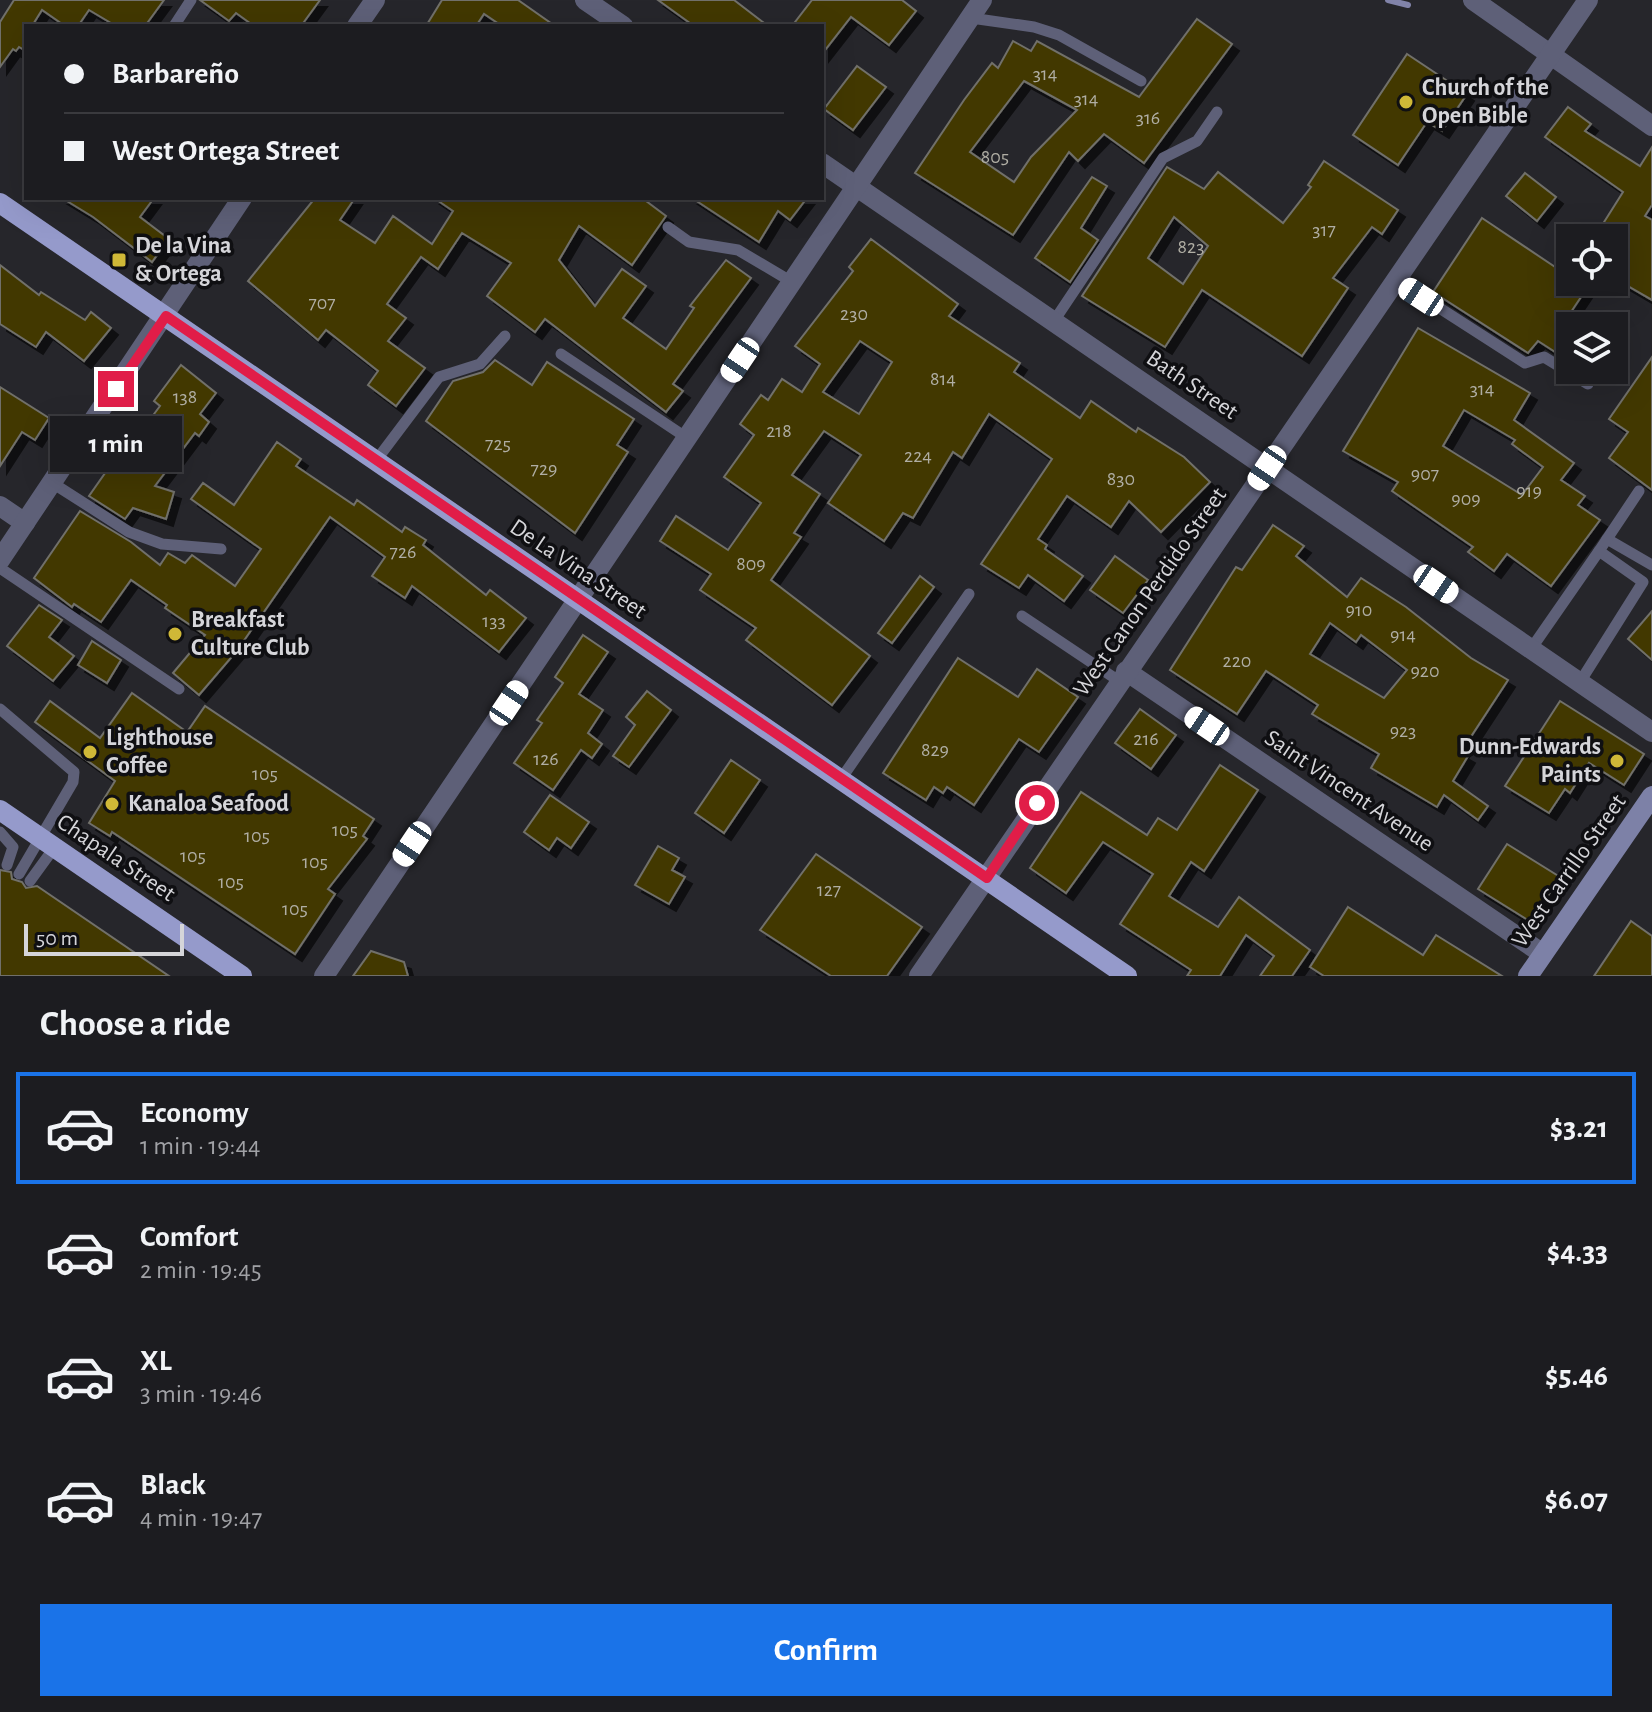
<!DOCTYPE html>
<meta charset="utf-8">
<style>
:root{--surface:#1c1c20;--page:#252529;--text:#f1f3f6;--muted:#a0a1a5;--line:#3a3a3e;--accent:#1a73e8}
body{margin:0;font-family:"Alegreya Sans",sans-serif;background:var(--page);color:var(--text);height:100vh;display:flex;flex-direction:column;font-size:30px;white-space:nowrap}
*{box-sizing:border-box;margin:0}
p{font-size:26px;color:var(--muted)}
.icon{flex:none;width:44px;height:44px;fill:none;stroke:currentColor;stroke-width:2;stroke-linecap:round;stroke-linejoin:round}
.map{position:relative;height:976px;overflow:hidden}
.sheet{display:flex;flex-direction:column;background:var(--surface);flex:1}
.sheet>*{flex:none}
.guide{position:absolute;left:24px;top:24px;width:800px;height:176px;border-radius:0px;box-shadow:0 8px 32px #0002,0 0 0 2px var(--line);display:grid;align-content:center;height:176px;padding:0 40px;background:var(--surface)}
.controls{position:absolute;left:1556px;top:224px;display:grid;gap:16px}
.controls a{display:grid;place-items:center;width:72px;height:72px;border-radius:0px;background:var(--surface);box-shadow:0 8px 32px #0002,0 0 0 2px var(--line);font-size:40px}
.scale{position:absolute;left:24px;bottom:20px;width:160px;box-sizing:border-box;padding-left:8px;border:4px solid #d5d5d9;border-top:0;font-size:22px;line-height:28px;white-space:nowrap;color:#d5d5d9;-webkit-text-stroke:6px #0f0f12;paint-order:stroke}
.end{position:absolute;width:36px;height:36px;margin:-18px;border:10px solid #e11d48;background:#fff;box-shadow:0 0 0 4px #fff}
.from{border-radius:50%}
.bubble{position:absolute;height:56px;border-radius:0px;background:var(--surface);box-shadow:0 8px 32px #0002,0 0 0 2px var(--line);font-size:26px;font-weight:700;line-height:56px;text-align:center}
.car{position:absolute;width:24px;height:48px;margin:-24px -12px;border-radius:10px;box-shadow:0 0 6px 2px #0007;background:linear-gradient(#fff 24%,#345 0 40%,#fff 0 76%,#345 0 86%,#fff 0)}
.guide b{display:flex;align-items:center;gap:28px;height:76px;font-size:30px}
.guide b+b{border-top:2px solid var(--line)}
.guide i{width:20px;height:20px;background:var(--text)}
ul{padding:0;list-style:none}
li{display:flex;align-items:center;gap:24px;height:112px;margin:0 16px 12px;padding:0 24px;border:4px solid transparent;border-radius:0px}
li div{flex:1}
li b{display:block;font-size:30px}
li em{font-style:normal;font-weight:700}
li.on{border-color:var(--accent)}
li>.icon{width:72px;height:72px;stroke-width:1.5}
h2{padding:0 40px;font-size:36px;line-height:96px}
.cta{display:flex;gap:16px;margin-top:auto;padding:16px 40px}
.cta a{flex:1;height:92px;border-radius:0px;background:var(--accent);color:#fff;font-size:32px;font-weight:700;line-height:92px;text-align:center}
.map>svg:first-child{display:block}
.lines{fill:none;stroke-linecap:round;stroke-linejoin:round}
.stream{stroke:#8183a9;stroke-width:6}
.building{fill:#423904;stroke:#71706a;stroke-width:2;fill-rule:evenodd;filter:url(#shadow)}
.service{stroke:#5e6078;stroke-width:11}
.minor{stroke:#5e6078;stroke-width:20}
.secondary{stroke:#7d81a7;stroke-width:20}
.primary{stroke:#959acb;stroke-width:20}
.route{stroke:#e11d48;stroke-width:10}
.poi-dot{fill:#cfb837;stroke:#0f0f12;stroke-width:3}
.labels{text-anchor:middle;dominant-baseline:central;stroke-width:7;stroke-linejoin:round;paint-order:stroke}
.number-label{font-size:20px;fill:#b0aea4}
.poi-label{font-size:24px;font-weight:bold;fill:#d5d5d9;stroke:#0f0f12;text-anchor:start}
.street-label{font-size:24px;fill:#d5d5d9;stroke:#0f0f12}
</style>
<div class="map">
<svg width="1652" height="976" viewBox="0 0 1652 976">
<defs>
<filter id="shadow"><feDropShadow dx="7" dy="7" stdDeviation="0" flood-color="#0009"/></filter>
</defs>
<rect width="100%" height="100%" fill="#26262b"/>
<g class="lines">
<path class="stream" d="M1388 0 1408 5"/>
</g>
<g class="building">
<path d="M14 0H164L145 26H116L89 10 78 26H65L42 10 32 26H26V51L19 47 16 51 13 49 0 67V22Z"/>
<path d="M200 0H320L301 26H254L236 13 229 21Z"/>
<path d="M442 0H518L555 26H502L484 14 476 26H426Z"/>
<path d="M658 0H734L768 26H694Z"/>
<path d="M812 0H902L916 11 889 45 851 17 822 54V26H792Z"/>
<path d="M1197 19 1232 44 1144 163 1104 134 1078 161 1069 152 1013 235 915 173 964 100 992 63 998 68 1013 41 1031 51 1037 41 1139 97ZM1024 81 1077 110 1031 157 1014 182 970 152Z"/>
<path d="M1407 54 1467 94 1442 131 1427 122 1398 165 1353 135Z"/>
<path d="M857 66 886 87 853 130 824 109Z"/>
<path d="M1568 107 1591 124 1585 131 1640 166 1652 147V205L1645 216 1652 220V300L1614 278V238H1594L1623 192 1545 137Z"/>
<path d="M1324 161 1398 210 1382 234 1372 227 1333 278 1348 288 1302 356 1202 290 1165 347 1082 296 1167 167 1204 189 1218 172 1283 223 1311 187 1308 185ZM1174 217 1208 246 1183 284 1148 258Z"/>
<path d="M1525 173 1556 197 1537 221 1506 196Z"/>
<path d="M1092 177 1107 186 1081 228 1098 240 1070 282 1035 258Z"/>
<path d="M62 198H154L140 217 169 239 152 262 93 217Z"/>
<path d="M315 198H355L340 220 375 243 393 216 432 244 453 211 434 198H642L666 216 632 265 579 226 559 260 595 306 622 269 646 286 623 318 666 349 694 308 690 306 726 260 751 278 673 384 683 391 666 412 545 319 535 332 487 296 511 263 462 233 438 269 421 257 387 304 406 318 388 341 425 368 396 406 368 385 378 371 326 330 318 340 248 281Z"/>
<path d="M692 198H807L790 220 778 211 759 242Z"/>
<path d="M1482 218 1570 277V282L1587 288 1561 327 1570 333V346L1563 357 1538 341 1528 353 1433 292Z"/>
<path d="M871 239 958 304 949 316 1020 363 1014 372 1080 418 1091 401 1136 432 1138 428 1184 457 1210 482 1161 532 1129 501 1111 527 1067 496 1038 539 1047 545 1045 549 1083 576 1064 601 1028 575 1019 588 981 564 1052 459 989 414 962 458 953 452 913 518 903 513 884 541 828 503 861 455 824 431 792 475 820 494 794 533 801 537 771 580 870 656 832 705 746 640 756 628 700 590 711 574 660 541 676 516 728 550 761 503 724 477 754 435 740 424 761 395 768 400 782 379 802 392 820 364 795 346 853 271 849 267ZM860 341 892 362 859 414 823 392Z"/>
<path d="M0 265 39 295 41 292 85 320 91 312 111 328 84 361 46 332 36 347 0 324Z"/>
<path d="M1418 328 1530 393 1514 420 1574 463 1561 480 1585 496 1578 505 1600 520 1551 586 1507 554 1494 571 1468 552 1473 547 1392 491 1398 482 1343 451ZM1464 410 1515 440 1512 444 1543 467 1522 495 1443 446Z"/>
<path d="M1652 357V490L1609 458 1628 432 1609 419Z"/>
<path d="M495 360 532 385 547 362 634 419 617 445 628 452 575 533 426 421 453 381 483 372Z"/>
<path d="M181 365 216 393 200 414 209 422 199 436 195 433 155 486 174 492 166 519 133 508 125 519 89 496 129 439 133 442 160 406 154 401Z"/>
<path d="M0 387 49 418 35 440 22 432 0 466Z"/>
<path d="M277 442 301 459 296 466 354 505 357 500 402 532 405 527 426 540 423 545 486 595 490 590 526 618 499 652 412 586 405 598 372 576 385 557 330 517 236 652 199 695 173 673 205 635 165 608 167 605 131 580 101 622 74 604 72 607 34 578 80 511 131 542 160 565 168 553 185 563 192 555 235 586 261 549 191 499 203 483 234 505Z"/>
<path d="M1273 525 1304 546 1296 556 1347 597 1361 578 1406 607 1471 658 1508 680 1461 752 1468 756 1453 781 1488 806 1478 820 1444 795 1437 807 1371 768 1379 754 1312 714 1318 705 1266 671 1237 714 1170 670 1236 567 1242 570ZM1330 623 1356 642 1361 635 1407 670 1384 698 1310 654Z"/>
<path d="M1115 556 1148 580 1123 613 1090 590Z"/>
<path d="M920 576 934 587 892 643 878 633Z"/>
<path d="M39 605 62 620 49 637 74 656 53 681 7 646Z"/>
<path d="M1652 611V660L1628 639Z"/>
<path d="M583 635 608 652 579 694 603 710 588 733 602 744 592 758 581 750 553 790 514 763 542 723 537 720 563 683 555 677Z"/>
<path d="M92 641 121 660 107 683 78 665Z"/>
<path d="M958 658 1018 697 1037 669 1078 697 1039 752 1019 739 974 805 947 787 943 793 934 787 926 800 883 773Z"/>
<path d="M647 691 671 710 629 767 613 756 635 725 626 717Z"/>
<path d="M132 693 187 732 205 706 374 819 363 836 367 839 328 889 335 894 295 954 112 832 110 836 89 823 115 781 35 722 50 701 100 738Z"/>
<path d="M1560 701 1644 754 1624 785 1589 763 1570 793 1565 789 1549 813 1505 786Z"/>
<path d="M1140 709 1176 735 1151 769 1115 743Z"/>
<path d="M731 760 760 780 724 833 695 813Z"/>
<path d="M1220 765 1258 790 1204 871 1191 862 1169 896 1218 927 1239 897 1310 950 1292 976H1260L1274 956 1246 935 1220 976H1187L1191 970 1120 924 1153 874 1103 842 1066 893 1030 868 1081 792 1147 835 1158 818 1177 830Z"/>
<path d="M550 795 589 822 571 848 557 838 549 850 524 832Z"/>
<path d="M1507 844 1560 877 1531 922 1478 889Z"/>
<path d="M658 846 679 858 672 870 685 877 669 904 635 885Z"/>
<path d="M816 854 922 927 887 976H831L760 930Z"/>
<path d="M0 870 11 872 12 879 22 882 26 888 37 886 169 976H0Z"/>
<path d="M1348 907 1423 955 1436 935 1502 976H1324L1310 967Z"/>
<path d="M1631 921 1652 936V976H1594Z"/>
<path d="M371 951 404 962 408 976H353Z"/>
</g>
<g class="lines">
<g class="service">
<path d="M971 18 1034 27 1059 35 1141 81"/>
<path d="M174 26 191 0"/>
<path d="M668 227 689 242 738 250 792 282"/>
<path d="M1396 280 1525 363 1544 357 1588 384"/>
<path d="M1054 321 1163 158 1197 141 1217 112"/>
<path d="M561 354 687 438"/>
<path d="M375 462 439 377 480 364 505 336"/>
<path d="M54 484 129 532 162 544 221 549"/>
<path d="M1607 539 1652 565"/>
<path d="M1599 551 1639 491"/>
<path d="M0 568 179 689"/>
<path d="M1022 616 1119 681"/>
<path d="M1531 649 1599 551 1643 582 1580 682"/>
<path d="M0 709 74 772 73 782 19 874"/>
<path d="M841 779 969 594"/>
<path d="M0 832 13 847 7 865"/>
<path d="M30 881 54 848"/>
</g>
<g class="minor">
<path d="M585 0 623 26"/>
<path d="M1473 0 1652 126"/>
<path d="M357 26 375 0"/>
<path d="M822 163 1652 732"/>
<path d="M0 506 25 523"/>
<path d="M0 560 242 198"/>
<path d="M1126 671 1543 954"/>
<path d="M324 976 982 0"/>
<path d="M919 976 1588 0"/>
</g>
<path class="secondary" d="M1528 976 1652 796"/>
<g class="primary">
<path d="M0 203 1127 976"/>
<path d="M0 810 242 976"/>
</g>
</g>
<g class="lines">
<path class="route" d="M116 389 166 316 987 878 1037 803"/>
</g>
<g class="poi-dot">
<circle cx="1406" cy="102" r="8"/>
<rect x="111" y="252" width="16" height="16" rx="4"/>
<circle cx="175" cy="634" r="8"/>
<circle cx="90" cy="752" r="8"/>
<circle cx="1617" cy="761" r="8"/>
<circle cx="112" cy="804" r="8"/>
</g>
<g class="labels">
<g class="number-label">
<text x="1045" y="74">314</text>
<text x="1086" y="99">314</text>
<text x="1148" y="118">316</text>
<text x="995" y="157">805</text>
<text x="1324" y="230">317</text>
<text x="1191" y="247">823</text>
<text x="322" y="303">707</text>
<text x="854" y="314">230</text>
<text x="943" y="379">814</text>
<text x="1482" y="389">314</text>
<text x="185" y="397">138</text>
<text x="779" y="431">218</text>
<text x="498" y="444">725</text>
<text x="918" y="456">224</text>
<text x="544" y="469">729</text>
<text x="1425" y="474">907</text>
<text x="1121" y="479">830</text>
<text x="1529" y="491">919</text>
<text x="1466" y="499">909</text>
<text x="403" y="552">726</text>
<text x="751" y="564">809</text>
<text x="1359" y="610">910</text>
<text x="494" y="621">133</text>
<text x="1403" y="635">914</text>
<text x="1237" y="661">220</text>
<text x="1425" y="671">920</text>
<text x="1403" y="731">923</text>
<text x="1146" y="739">216</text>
<text x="935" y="750">829</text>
<text x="546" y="759">126</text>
<text x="265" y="774">105</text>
<text x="345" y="830">105</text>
<text x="257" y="836">105</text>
<text x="193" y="856">105</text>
<text x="315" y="862">105</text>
<text x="231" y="882">105</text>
<text x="829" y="890">127</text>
<text x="295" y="909">105</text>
</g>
<g class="poi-label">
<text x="1422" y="88">Church of the<tspan x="1422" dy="28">Open Bible</tspan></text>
<text x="135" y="246">De la Vina<tspan x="135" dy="28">&amp; Ortega</tspan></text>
<text x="191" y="620">Breakfast<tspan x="191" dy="28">Culture Club</tspan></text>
<text x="106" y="738">Lighthouse<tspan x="106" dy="28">Coffee</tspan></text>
<text x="1601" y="747" text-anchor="end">Dunn-Edwards<tspan x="1601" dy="28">Paints</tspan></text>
<text x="128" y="804">Kanaloa Seafood</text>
</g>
<g class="street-label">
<text transform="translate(1192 385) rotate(34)">Bath Street</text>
<text transform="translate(578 569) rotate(34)">De La Vina Street</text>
<text transform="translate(1150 592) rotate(-55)">West Canon Perdido Street</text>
<text transform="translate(1349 791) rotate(34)">Saint Vincent Avenue</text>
<text transform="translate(116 858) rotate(34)">Chapala Street</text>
<text transform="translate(1569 871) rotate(-55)">West Carrillo Street</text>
</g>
</g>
</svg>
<div class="controls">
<a><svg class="icon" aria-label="locate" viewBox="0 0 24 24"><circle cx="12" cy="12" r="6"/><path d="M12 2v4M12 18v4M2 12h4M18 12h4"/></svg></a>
<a><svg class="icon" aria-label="layers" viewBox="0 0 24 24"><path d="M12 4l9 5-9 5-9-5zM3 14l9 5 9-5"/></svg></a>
</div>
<div class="scale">50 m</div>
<i class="end from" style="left:1037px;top:803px"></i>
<i class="end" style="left:116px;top:389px"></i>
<div class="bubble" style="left:50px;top:416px;width:132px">1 min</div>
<i class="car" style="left:1421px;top:297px;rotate:303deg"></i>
<i class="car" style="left:740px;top:360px;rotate:214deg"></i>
<i class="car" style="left:1267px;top:468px;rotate:214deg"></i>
<i class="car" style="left:1436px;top:584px;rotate:124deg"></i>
<i class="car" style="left:509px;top:703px;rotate:34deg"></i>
<i class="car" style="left:1207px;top:726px;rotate:304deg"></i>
<i class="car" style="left:412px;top:844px;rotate:214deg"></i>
<div class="guide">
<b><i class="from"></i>Barbareño</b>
<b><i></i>West Ortega Street</b>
</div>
</div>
<section class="sheet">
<h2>Choose a ride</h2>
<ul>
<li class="on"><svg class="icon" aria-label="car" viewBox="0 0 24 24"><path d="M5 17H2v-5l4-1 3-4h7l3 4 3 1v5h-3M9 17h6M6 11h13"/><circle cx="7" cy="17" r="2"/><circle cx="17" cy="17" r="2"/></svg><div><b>Economy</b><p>1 min · 19:44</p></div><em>$3.21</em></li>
<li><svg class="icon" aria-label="car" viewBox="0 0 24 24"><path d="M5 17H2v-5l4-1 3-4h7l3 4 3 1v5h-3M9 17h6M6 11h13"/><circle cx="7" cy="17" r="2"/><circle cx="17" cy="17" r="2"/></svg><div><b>Comfort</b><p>2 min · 19:45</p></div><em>$4.33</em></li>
<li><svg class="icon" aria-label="car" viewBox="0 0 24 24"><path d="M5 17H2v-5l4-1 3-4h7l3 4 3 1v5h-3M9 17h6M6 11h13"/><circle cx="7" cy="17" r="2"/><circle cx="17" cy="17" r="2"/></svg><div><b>XL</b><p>3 min · 19:46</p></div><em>$5.46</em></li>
<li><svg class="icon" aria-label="car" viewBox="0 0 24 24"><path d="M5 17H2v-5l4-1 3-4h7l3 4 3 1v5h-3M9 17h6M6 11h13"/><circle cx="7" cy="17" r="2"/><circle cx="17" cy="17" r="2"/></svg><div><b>Black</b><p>4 min · 19:47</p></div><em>$6.07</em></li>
</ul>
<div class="cta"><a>Confirm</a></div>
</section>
